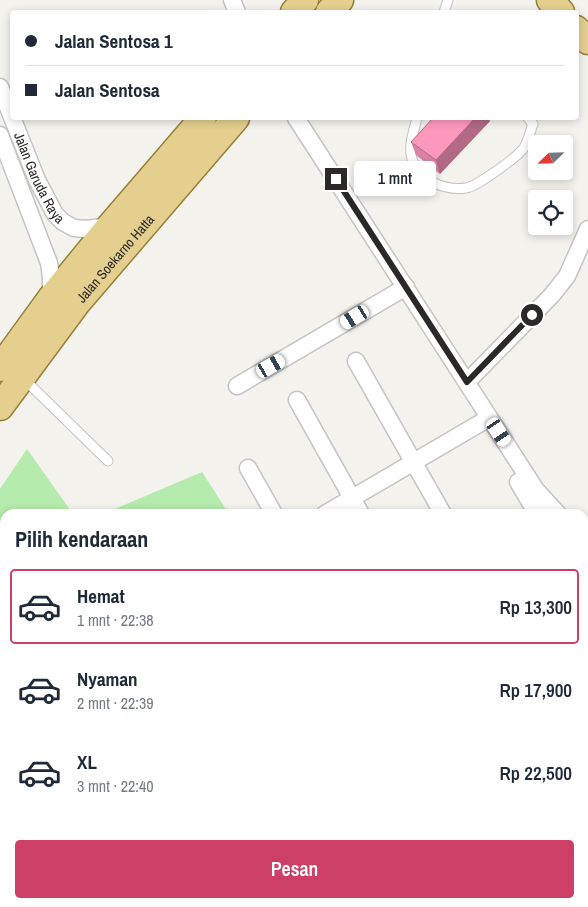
<!DOCTYPE html>
<html lang="id">
<meta charset="utf-8">
<style>
:root{--surface:#fff;--page:#f6f6f7;--text:#1f2937;--muted:#747a83;--line:#e0e1e3;--accent:#ce3f68}
body{margin:0;font-family:"Archivo Narrow",sans-serif;background:var(--page);color:var(--text);height:100vh;display:flex;flex-direction:column;font-size:19px;white-space:nowrap}
*{box-sizing:border-box;margin:0}
p{font-size:16px;color:var(--muted)}
.icon{flex:none;width:28px;height:28px;fill:none;stroke:currentColor;stroke-width:2;stroke-linecap:round;stroke-linejoin:round}
.map{position:relative;flex:1;overflow:hidden}
.drawer{position:absolute;left:0px;top:509px;width:589px;height:399px;display:flex;flex-direction:column;background:var(--surface);border-radius:15px 15px 0 0;box-shadow:0 2px 8px #0003}
.drawer>*{flex:none}
.hud{position:absolute;left:10px;top:10px;width:569px;height:110px;border-radius:5px;box-shadow:0 2px 8px #0003;display:grid;align-content:center;height:110px;padding:0 15px;background:var(--surface)}
.needle{width:32px;rotate:247deg}
.fabs{position:absolute;left:528px;top:135px;display:grid;gap:10px}
.fabs a{display:grid;place-items:center;width:45px;height:45px;border-radius:5px;background:var(--surface);box-shadow:0 2px 8px #0003;font-size:25px}
.end{position:absolute;width:22px;height:22px;margin:-11px;border:6px solid #2a2928;background:#fff;box-shadow:0 0 0 2px #fff}
.from{border-radius:50%}
.bubble{position:absolute;height:35px;border-radius:5px;background:var(--surface);box-shadow:0 2px 8px #0003;font-size:16px;font-weight:600;line-height:35px;text-align:center}
.car{position:absolute;width:15px;height:30px;margin:-15px -8px;border-radius:6px;box-shadow:0 0 4px 1px #0007;background:linear-gradient(#fff 24%,#345 0 40%,#fff 0 76%,#345 0 86%,#fff 0)}
.hud b{display:flex;align-items:center;gap:18px;height:48px;font-size:19px}
.hud b+b{border-top:1px solid var(--line)}
.hud i{width:12px;height:12px;background:var(--text)}
ul{padding:0;list-style:none}
li{display:flex;align-items:center;gap:15px;height:75px;margin:0 10px 8px;padding:0 5px;border:2px solid transparent;border-radius:5px}
li div{flex:1}
li b{display:block;font-size:19px}
li em{font-style:normal;font-weight:600}
li.on{border-color:var(--accent)}
li>.icon{width:45px;height:45px;stroke-width:1.5}
h2{padding:0 15px;font-size:22px;line-height:60px}
.button{display:flex;gap:10px;margin-top:auto;padding:10px 15px}
.button a{flex:1;height:58px;border-radius:5px;background:var(--accent);color:#fff;font-size:20px;font-weight:600;line-height:58px;text-align:center}
.map>svg:first-child{display:block}
.green{fill:#b5ebac}
.lines{fill:none;stroke-linecap:round;stroke-linejoin:round}
.lane-casing{stroke:#c5c4c0;stroke-width:11}
.street-casing{stroke:#c5c4c0;stroke-width:19}
.primary-casing{stroke:#97803a;stroke-width:29}
.lane{stroke:#fff;stroke-width:9}
.street{stroke:#fff;stroke-width:16}
.primary{stroke:#e4cf8e;stroke-width:26}
.wall{fill:#da82a3}
.shaded-wall{fill:#b26a84}
.building{fill:#fe97bd;stroke:#b26a84}
.route{stroke:#2a2928;stroke-width:6}
.labels{text-anchor:middle;dominant-baseline:central;stroke-width:4.5;stroke-linejoin:round;paint-order:stroke}
.street-label{font-size:14px;fill:#2a2928;stroke:#f3f2ed}
</style>
<div class="map">
<svg width="588" height="907" viewBox="0 0 588 907">
<rect width="100%" height="100%" fill="#f3f2ed"/>
<g class="green">
<path d="M27 449 73 514H5V822L0 825V489Z"/>
<path d="M202 472 229 514H103Z"/>
</g>
<g class="lines">
<defs>
<g id="lane">
<path d="M444 12 448 0"/>
<path d="M417 118C414 130 408 146 412 159 418 180 445 191 466 188 476 187 516 158 523 149 528 143 530 131 533 124L528 118"/>
<path d="M24 379 108 461"/>
</g>
<g id="street">
<path d="M232 0 237 12"/>
<path id="s1" d="M0 87 37 180 55 214 63 222 74 228 86 229 110 226"/>
<path d="M296 118 536 490 558 514"/>
<path d="M0 135 49 263 51 277V298"/>
<path d="M356 361 443 514"/>
<path d="M467 382 552 295 567 276 588 229"/>
<path d="M237 386 406 287"/>
<path d="M297 400 361 514"/>
<path d="M248 468 274 514"/>
<path d="M518 482 537 514"/>
<path d="M325 514 489 418"/>
<path d="M584 533 588 536"/>
<path d="M584 639 588 637"/>
<path d="M584 729 588 727"/>
<path d="M584 818 588 816"/>
<path d="M436 902V907"/>
<path d="M46 907 53 902"/>
<path d="M587 907H588"/>
</g>
<g id="primary">
<path d="M550 0 561 12"/>
<path d="M294 12 305 0"/>
<path d="M329 12 340 0"/>
<path d="M576 29 588 41"/>
<path d="M0 368 51 298 110 226 203 118"/>
<path id="s2" d="M0 407 77 303 236 118"/>
</g>
</defs>
<use href="#lane" class="lane-casing"/>
<use href="#street" class="street-casing"/>
<use href="#primary" class="primary-casing"/>
<use href="#lane" class="lane"/>
<use href="#street" class="street"/>
<use href="#primary" class="primary"/>
</g>
<path class="wall" d="M433 118H488L490 121 440 174 416 155 411 142Z"/>
<path class="shaded-wall" d="M475 118H488L490 121 440 174 436 160Z"/>
<path class="building" d="M433 118H475L436 160 411 142Z"/>
<g class="lines">
<path class="route" d="M336 179 467 382 532 315"/>
</g>
<g class="labels">
<g class="street-label">
<text stroke="none"><textPath href="#s1" startOffset="99">Jalan Garuda Raya</textPath></text>
<text stroke="none"><textPath href="#s2" startOffset="188">Jalan Soekarno Hatta</textPath></text>
</g>
</g>
</svg>
<div class="fabs">
<a><svg class="needle" viewBox="-14 -14 28 28"><path d="M0-13l5 13h-10z" fill="#e53935"/><path d="M0 13l5-13h-10z" fill="#747a83"/></svg></a>
<a><svg class="icon" aria-label="locate" viewBox="0 0 24 24"><circle cx="12" cy="12" r="6"/><path d="M12 2v4M12 18v4M2 12h4M18 12h4"/></svg></a>
</div>
<i class="end from" style="left:532px;top:315px"></i>
<i class="end" style="left:336px;top:179px"></i>
<div class="bubble" style="left:354px;top:161px;width:82px">1 mnt</div>
<i class="car" style="left:355px;top:317px;rotate:239deg"></i>
<i class="car" style="left:271px;top:366px;rotate:60deg"></i>
<i class="car" style="left:499px;top:432px;rotate:147deg"></i>
<div class="hud">
<b><i class="from"></i>Jalan Sentosa 1</b>
<b><i></i>Jalan Sentosa</b>
</div>
<section class="drawer">
<h2>Pilih kendaraan</h2>
<ul>
<li class="on"><svg class="icon" aria-label="car" viewBox="0 0 24 24"><path d="M5 17H2v-5l4-1 3-4h7l3 4 3 1v5h-3M9 17h6M6 11h13"/><circle cx="7" cy="17" r="2"/><circle cx="17" cy="17" r="2"/></svg><div><b>Hemat</b><p>1 mnt · 22:38</p></div><em>Rp 13,300</em></li>
<li><svg class="icon" aria-label="car" viewBox="0 0 24 24"><path d="M5 17H2v-5l4-1 3-4h7l3 4 3 1v5h-3M9 17h6M6 11h13"/><circle cx="7" cy="17" r="2"/><circle cx="17" cy="17" r="2"/></svg><div><b>Nyaman</b><p>2 mnt · 22:39</p></div><em>Rp 17,900</em></li>
<li><svg class="icon" aria-label="car" viewBox="0 0 24 24"><path d="M5 17H2v-5l4-1 3-4h7l3 4 3 1v5h-3M9 17h6M6 11h13"/><circle cx="7" cy="17" r="2"/><circle cx="17" cy="17" r="2"/></svg><div><b>XL</b><p>3 mnt · 22:40</p></div><em>Rp 22,500</em></li>
</ul>
<div class="button"><a>Pesan</a></div>
</section>
</div>
